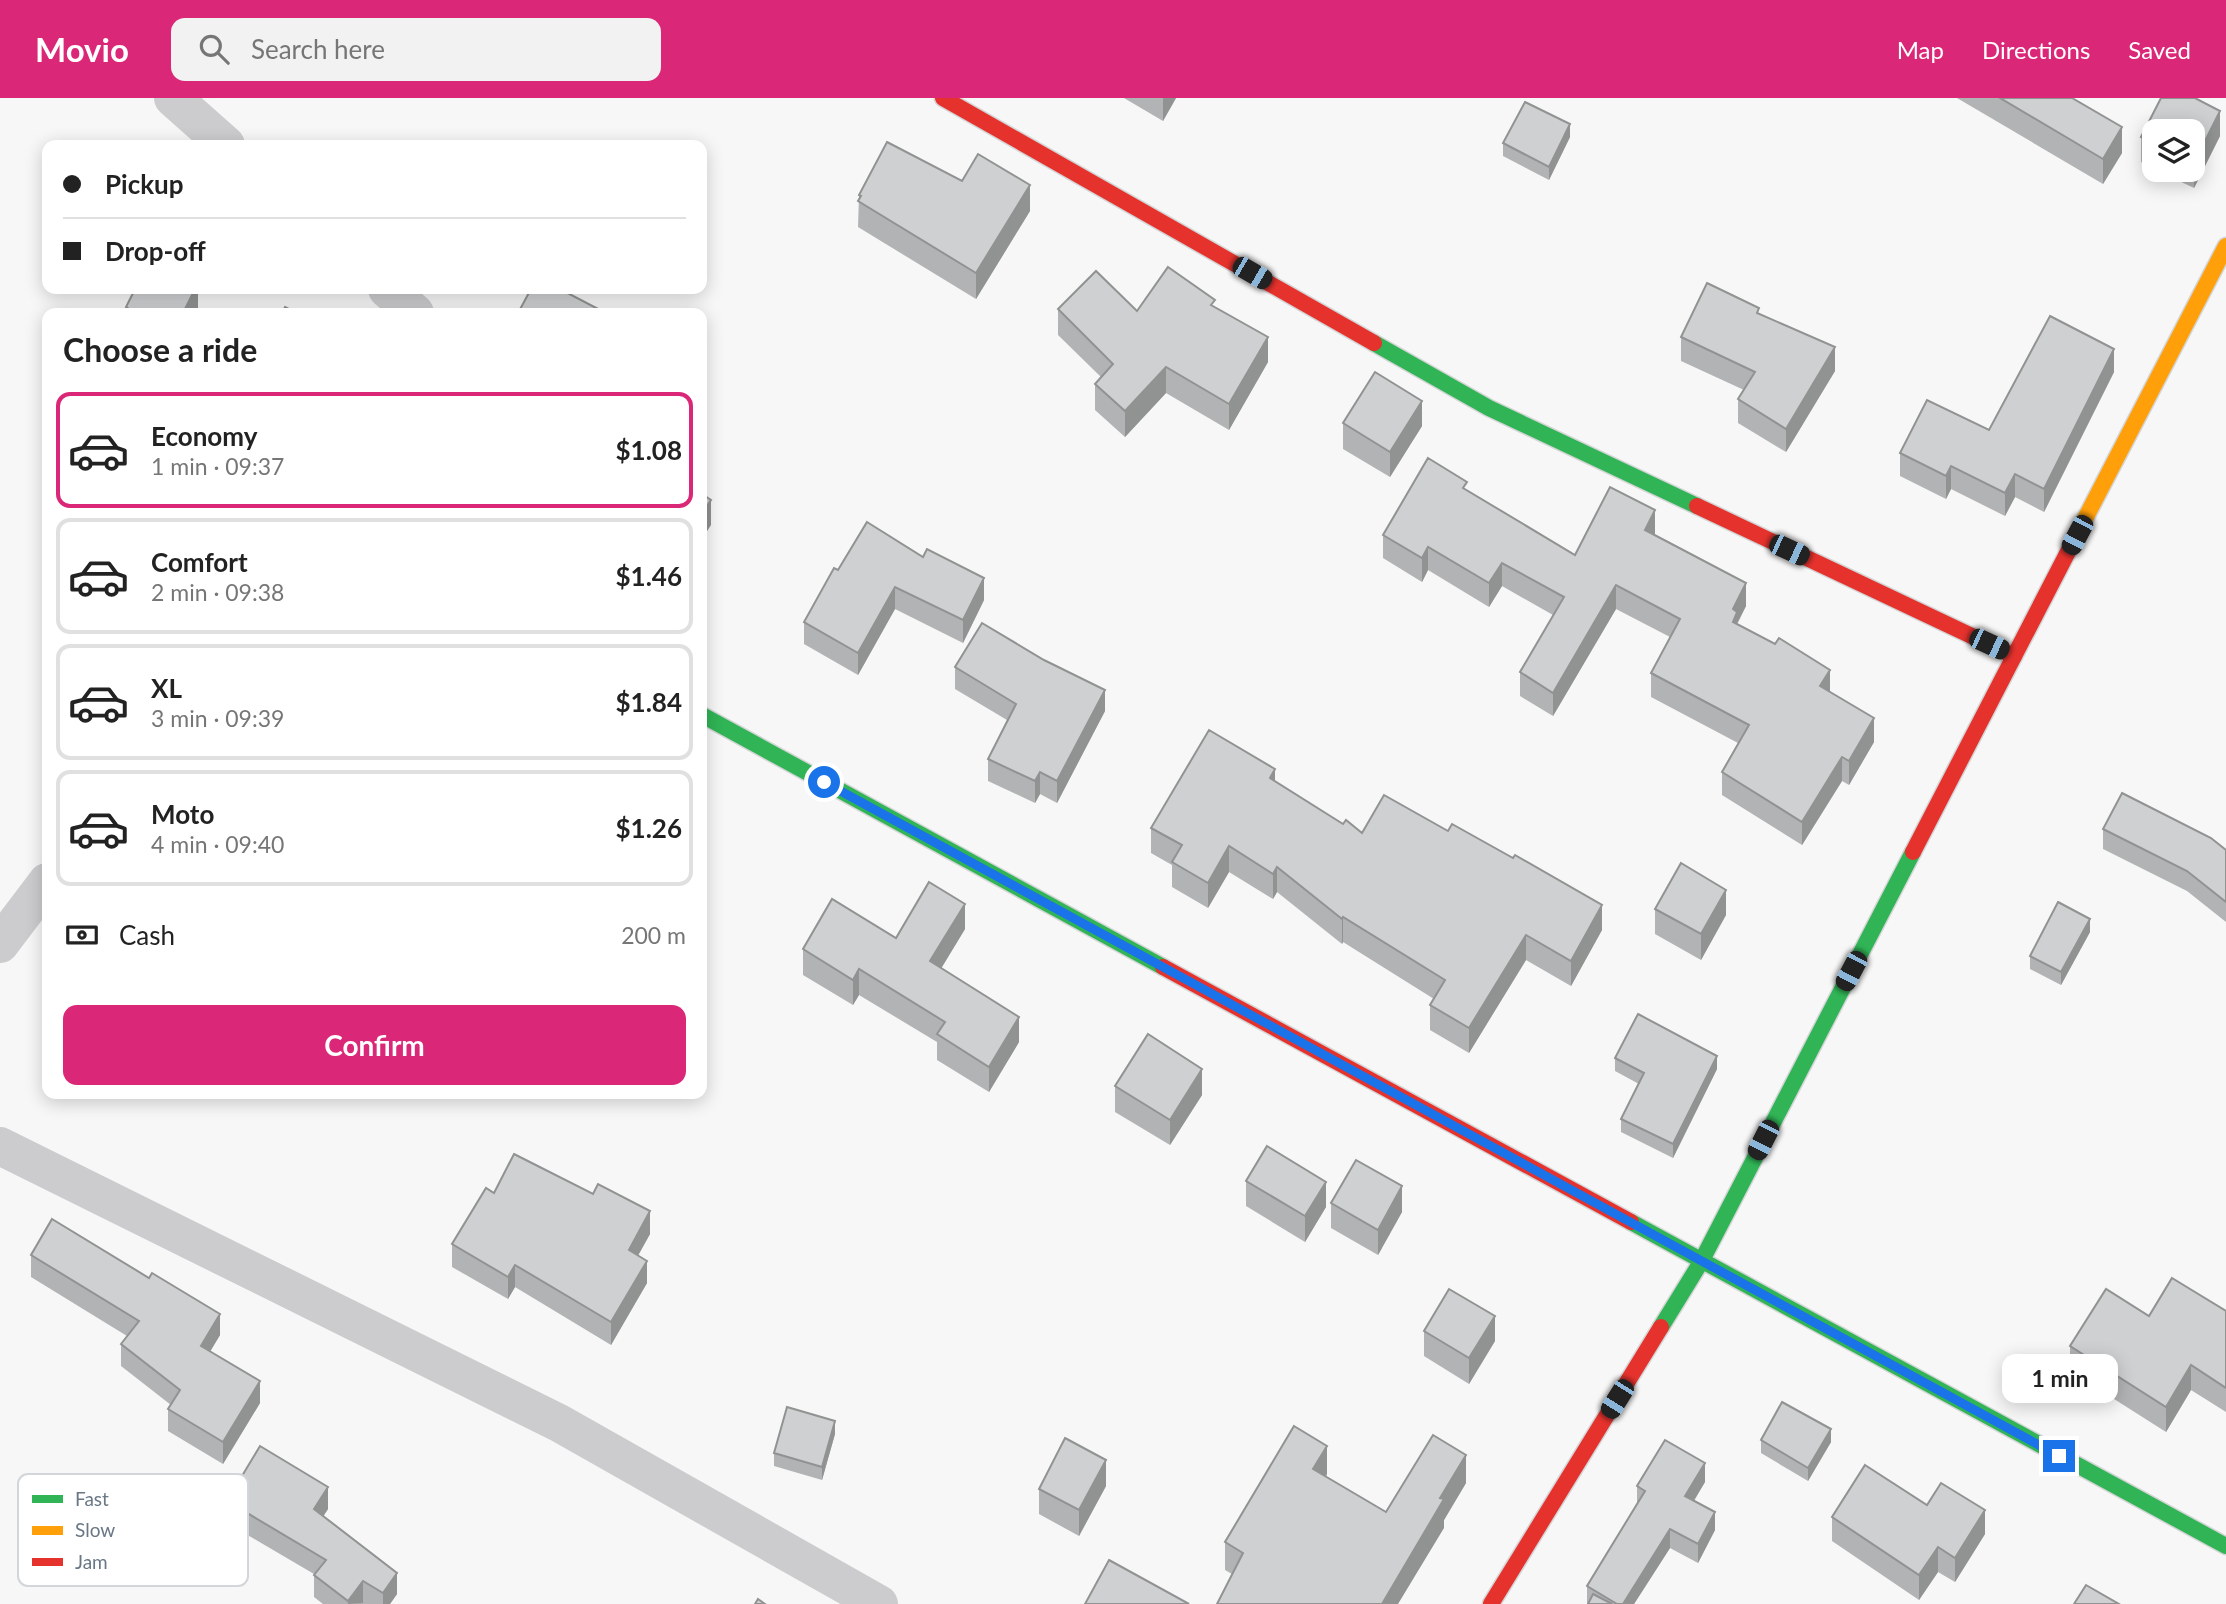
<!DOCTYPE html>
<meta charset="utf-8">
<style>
:root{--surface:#fff;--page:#f2f2f2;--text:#222;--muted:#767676;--line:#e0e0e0;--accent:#db2777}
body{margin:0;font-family:Lato,sans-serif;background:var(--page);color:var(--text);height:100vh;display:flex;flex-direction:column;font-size:26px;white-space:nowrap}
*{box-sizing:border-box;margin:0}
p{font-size:23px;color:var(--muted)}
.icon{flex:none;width:38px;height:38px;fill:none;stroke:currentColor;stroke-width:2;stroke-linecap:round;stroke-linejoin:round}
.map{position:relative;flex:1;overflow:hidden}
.side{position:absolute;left:42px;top:210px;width:665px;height:791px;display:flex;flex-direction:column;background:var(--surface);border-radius:14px;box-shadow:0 4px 18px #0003}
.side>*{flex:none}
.top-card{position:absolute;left:42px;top:42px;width:665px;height:154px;border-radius:14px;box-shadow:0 4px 18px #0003;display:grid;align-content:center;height:154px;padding:0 21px;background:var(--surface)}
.fabs{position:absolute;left:2142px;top:21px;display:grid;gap:14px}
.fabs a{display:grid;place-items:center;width:63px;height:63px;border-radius:14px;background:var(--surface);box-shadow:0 4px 18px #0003;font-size:35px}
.end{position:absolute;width:32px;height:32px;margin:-16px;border:9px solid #1a73e8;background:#fff;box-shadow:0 0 0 4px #fff}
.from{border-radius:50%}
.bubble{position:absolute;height:49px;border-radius:14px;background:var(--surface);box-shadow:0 4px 18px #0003;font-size:23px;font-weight:700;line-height:49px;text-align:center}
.car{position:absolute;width:21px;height:42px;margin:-21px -10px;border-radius:9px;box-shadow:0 0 5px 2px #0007;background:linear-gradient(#222 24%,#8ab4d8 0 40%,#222 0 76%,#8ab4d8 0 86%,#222 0)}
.top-card b{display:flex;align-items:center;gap:24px;height:66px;font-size:26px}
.top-card b+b{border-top:2px solid var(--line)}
.top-card i{width:18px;height:18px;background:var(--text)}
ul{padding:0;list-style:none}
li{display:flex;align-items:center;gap:21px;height:116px;margin:0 14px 10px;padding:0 7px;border:4px solid var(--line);border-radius:14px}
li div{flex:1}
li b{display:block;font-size:26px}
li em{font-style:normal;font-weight:700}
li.on{border-color:var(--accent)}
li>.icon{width:63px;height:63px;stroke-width:1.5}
h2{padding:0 21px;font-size:32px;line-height:84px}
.pay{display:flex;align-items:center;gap:18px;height:77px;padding:0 21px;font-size:26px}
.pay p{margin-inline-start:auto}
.cta{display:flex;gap:14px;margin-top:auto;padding:14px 21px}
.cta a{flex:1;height:80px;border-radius:14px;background:var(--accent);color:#fff;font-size:28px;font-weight:700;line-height:80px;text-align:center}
header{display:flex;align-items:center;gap:42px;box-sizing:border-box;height:98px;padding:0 35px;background:var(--accent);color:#fff}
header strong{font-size:33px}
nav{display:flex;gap:38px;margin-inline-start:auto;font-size:24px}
.search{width:490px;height:63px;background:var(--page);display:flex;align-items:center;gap:18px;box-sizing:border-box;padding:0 24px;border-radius:14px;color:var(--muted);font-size:26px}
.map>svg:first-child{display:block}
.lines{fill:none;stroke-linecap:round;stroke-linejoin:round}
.fast-casing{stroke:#d4d5d6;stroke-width:19}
.slow-casing{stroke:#d4d5d6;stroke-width:19}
.jam-casing{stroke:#d4d5d6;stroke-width:19}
.street{stroke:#ccccce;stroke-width:38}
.fast{stroke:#30b455;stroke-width:16}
.slow{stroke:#ff9f0a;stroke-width:16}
.jam{stroke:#e5322d;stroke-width:16}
.wall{fill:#b2b3b4}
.shaded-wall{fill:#919292}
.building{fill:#cfd0d1;stroke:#919292;stroke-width:2}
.route{stroke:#1a73e8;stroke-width:9}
.key{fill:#fff;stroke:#d2d6da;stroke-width:2}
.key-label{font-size:19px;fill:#6a7785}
</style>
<header>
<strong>Movio</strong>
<div class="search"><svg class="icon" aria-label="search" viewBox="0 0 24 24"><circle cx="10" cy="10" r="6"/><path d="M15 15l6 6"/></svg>Search here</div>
<nav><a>Map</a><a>Directions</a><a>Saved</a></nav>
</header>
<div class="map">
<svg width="2226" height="1506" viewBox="0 0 2226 1506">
<rect width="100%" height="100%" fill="#f7f7f7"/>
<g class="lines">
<defs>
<g id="fast">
<path d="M1374 245 1489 310 1697 408"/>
<path d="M702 617 1163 869"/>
<path d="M1631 1124 2226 1448"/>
<path d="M1661 1229 1701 1164 1913 754"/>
</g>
<path id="slow" d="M2071 448 2226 148"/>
<g id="jam">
<path d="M943 0 1374 245"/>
<path d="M1697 408 2014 558"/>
<path d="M1913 754 2071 448"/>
<path d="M1163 869 1631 1124"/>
<path d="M1491 1506 1661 1229"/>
</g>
</defs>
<use href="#fast" class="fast-casing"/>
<use href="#slow" class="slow-casing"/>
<use href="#jam" class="jam-casing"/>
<g class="street">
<path d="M173 0 226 47"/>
<path d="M387 191 415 215"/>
<path d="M0 846 47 784"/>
<path d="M0 1048 559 1325 879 1506"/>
</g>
<use href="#fast" class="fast"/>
<use href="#slow" class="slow"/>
<use href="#jam" class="jam"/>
</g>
<g class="wall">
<path d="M1124 0H1176L1163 23Z"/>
<path d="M1957 0H2072L2122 55 2103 86Z"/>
<path d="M2161 0H2195L2220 13V38L2194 90 2156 72H2193V33H2154V71L2141 64V39Z"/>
<path d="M1570 39 1549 82 1503 58V45Z"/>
<path d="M962 83 1030 113 976 201 858 129 859 97Z"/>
<path d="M198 191V210L195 215H126V209Z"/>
<path d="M1215 209 1268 264 1229 332 1166 295 1125 339 1095 312V286L1101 279 1058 237V211L1137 213Z"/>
<path d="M1759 216 1835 273 1786 354 1738 325V301L1744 292 1681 263V239Z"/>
<path d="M2114 274 2044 414 2015 399 2005 418 1951 391 1946 401 1900 378V355L1989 332Z"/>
<path d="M1343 325 1422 328 1390 379 1343 351Z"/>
<path d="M1467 392 1575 457 1655 435V437L1746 508 1737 527 1830 594 1874 644 1849 687 1842 683 1802 747 1722 697V674L1738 645 1651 599V575L1670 539 1616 511 1553 618 1520 598V574L1553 517 1502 488 1489 509 1428 472 1422 484 1383 460V437Z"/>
<path d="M838 472 984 502 963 545 895 511 858 577 804 546V524Z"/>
<path d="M955 569 1105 613 1057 705 1040 696 1035 705 988 683V661L1007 622 955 591Z"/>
<path d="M1275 683 1343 726 1602 832 1571 888 1526 862 1469 955 1430 932V907L1434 901 1343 844 1342 846 1277 794 1273 801 1229 774 1208 810 1172 789V767L1151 755V730Z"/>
<path d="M2103 731 2226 752V824L2187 793 2103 751Z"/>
<path d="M1655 811 1726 817 1701 862 1655 836Z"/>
<path d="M965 831 941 870 1019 944 989 994 937 962V944L859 897 853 907 803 877V851Z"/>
<path d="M2090 834 2061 887 2030 871V858Z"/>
<path d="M1615 960 1717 971 1673 1060 1621 1034V1021L1639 986 1615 973Z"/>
<path d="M1115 988 1202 997 1170 1047 1115 1014Z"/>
<path d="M1246 1083 1326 1109 1305 1144 1246 1108Z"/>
<path d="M494 1095 650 1136 638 1157 647 1185 611 1247 515 1189 508 1201 452 1169V1146Z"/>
<path d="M1331 1105 1402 1114 1378 1157 1331 1130Z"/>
<path d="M31 1157 220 1237 210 1253 260 1305 223 1366 168 1333V1311L171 1307 121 1268V1246L127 1238 31 1179Z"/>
<path d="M2226 1213V1314L2191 1292 2166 1334 2070 1273V1248L2149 1218Z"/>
<path d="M1424 1233 1495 1243 1469 1286 1424 1258Z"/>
<path d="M835 1336 822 1382 774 1368V1355Z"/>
<path d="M1761 1342 1831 1344 1808 1383 1761 1355Z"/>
<path d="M1327 1376 1326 1379 1386 1414 1466 1385 1444 1422V1430L1232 1476 1225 1472V1444Z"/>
<path d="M1705 1384 1694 1403 1715 1432 1698 1465 1670 1450 1634 1506H1587V1488L1637 1406V1388Z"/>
<path d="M1106 1388 1079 1438 1039 1416V1391Z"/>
<path d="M227 1403 328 1411 323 1418 397 1496 390 1506H323L314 1499V1476L227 1425Z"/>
<path d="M1927 1407 1985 1436 1955 1484 1938 1474 1919 1502 1832 1443V1419Z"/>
</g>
<g class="shaded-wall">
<path d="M1163 0H1176L1163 23Z"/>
<path d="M2220 13V38L2194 90V65Z"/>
<path d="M1570 26V39L1549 82V69Z"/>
<path d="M2122 29V55L2103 86V61Z"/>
<path d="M1030 87V113L976 201V175Z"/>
<path d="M195 191H198V210L195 215H183Z"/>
<path d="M1268 239V264L1229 332V306Z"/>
<path d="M1835 249V273L1786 354V331Z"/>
<path d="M2114 251V274L2044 414V391Z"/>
<path d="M1166 269V295L1125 339V313Z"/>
<path d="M1422 303V328L1390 379V354Z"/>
<path d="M1951 368V391L1946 401V378Z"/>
<path d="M2015 376V399L2005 418V395Z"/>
<path d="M711 402V427L702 441V415Z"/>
<path d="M1655 412V435L1645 455V432Z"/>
<path d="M1428 449V472L1422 484V460Z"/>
<path d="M1502 465V488L1489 509V485Z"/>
<path d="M984 480V502L963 545V522Z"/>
<path d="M1746 485V508L1737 525V537L1733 548V511Z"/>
<path d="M1616 487V511L1553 618V595Z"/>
<path d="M895 489V511L858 577V555Z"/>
<path d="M1830 572V596L1820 588Z"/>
<path d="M1105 592V613L1057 705V683Z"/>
<path d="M1874 620V644L1849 687V663Z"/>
<path d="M1842 659V683L1802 747V724Z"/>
<path d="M1275 671V696L1270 680Z"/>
<path d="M1040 674V696L1035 705V683Z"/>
<path d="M1229 748V774L1208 810V785Z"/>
<path d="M1277 769V794L1273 801V776Z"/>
<path d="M1726 792V817L1701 862V836Z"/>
<path d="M965 806V831L930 889V863Z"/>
<path d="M1602 807V832L1571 888V863Z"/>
<path d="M1343 819V844L1342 846V821Z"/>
<path d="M2090 821V834L2061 887V874Z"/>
<path d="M1526 837V862L1469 955V930Z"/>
<path d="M859 871V897L853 907V882Z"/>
<path d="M1019 919V944L989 994V969Z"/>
<path d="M1717 958V971L1673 1060V1046Z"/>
<path d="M1202 971V997L1170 1047V1022Z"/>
<path d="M1326 1084V1109L1305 1144V1118Z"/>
<path d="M1402 1088V1114L1378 1157V1132Z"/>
<path d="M650 1113V1136L629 1174V1152Z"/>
<path d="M647 1163V1185L611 1247V1224Z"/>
<path d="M515 1167V1189L508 1201V1179Z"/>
<path d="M220 1216V1237L201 1269V1248Z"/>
<path d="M1495 1218V1243L1469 1286V1260Z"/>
<path d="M2191 1267V1292L2166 1334V1309Z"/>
<path d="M260 1283V1305L223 1366V1344Z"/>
<path d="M835 1323V1336L822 1382V1369Z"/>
<path d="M1831 1331V1344L1808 1383V1370Z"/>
<path d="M1327 1348V1376L1313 1399V1371Z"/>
<path d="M1466 1357V1385L1444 1422V1430L1398 1506H1382L1440 1400Z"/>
<path d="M1106 1362V1388L1079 1438V1412Z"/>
<path d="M1705 1365V1384L1685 1417V1398Z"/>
<path d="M328 1389V1411L314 1433V1411Z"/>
<path d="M1985 1412V1436L1955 1484V1460Z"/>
<path d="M1715 1414V1432L1698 1465V1446Z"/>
<path d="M1670 1431V1450L1634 1506H1623Z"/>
<path d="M1938 1449V1474L1919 1502V1477Z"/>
<path d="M397 1475V1496L390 1506H383V1495Z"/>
<path d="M363 1483V1505L348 1506V1503Z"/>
</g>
<g class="building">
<path d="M2000 0H2072L2122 29 2103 61Z"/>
<path d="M2161 0H2195L2220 13 2194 65 2193 33H2154V45L2141 39Z"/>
<path d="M1525 4 1570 26 1549 69 1503 45Z"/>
<path d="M887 44 962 83 978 56 1030 87 976 175 858 103 861 98 859 97Z"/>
<path d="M1168 169 1215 202 1211 207 1268 239 1229 306 1166 269 1125 313 1095 286 1113 266 1058 211 1096 173 1137 213Z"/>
<path d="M1707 185 1759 210 1757 215 1835 249 1786 331 1738 301 1755 274 1681 239Z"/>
<path d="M135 191H195L183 215H136L126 209Z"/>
<path d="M531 191H560L602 213 601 215H518Z"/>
<path d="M285 209 296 215H282Z"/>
<path d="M2050 218 2114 251 2044 391 2015 376 2005 395 1951 368 1946 378 1900 355 1927 302 1989 332Z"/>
<path d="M1375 274 1422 303 1390 354 1343 325Z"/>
<path d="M1428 360 1467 384 1463 390 1575 457 1610 389 1655 412 1645 432 1746 485 1733 511 1737 514 1733 524 1775 546 1779 540 1830 572 1820 588 1874 620 1849 663 1842 659 1802 724 1722 674 1749 627 1651 575 1680 521 1616 487 1553 595 1520 574 1564 499 1502 465 1489 485 1428 449 1422 460 1383 437Z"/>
<path d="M702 396 711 402 702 415Z"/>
<path d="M867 424 923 459 927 451 984 480 963 522 895 489 858 555 804 524 834 470 838 472Z"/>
<path d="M982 525 1044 562 1105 592 1057 683 1040 674 1035 683 988 661 1016 606 955 569Z"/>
<path d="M1209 632 1275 671 1270 680 1343 726 1346 722 1362 735 1384 697 1448 733 1452 726 1513 760 1515 757 1602 807 1571 863 1526 837 1469 930 1430 907 1445 882 1343 819 1342 821 1277 769 1273 776 1229 748 1208 785 1172 764 1182 747 1151 730Z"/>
<path d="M2122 695 2211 740 2226 752V804L2187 773 2103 731Z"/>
<path d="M1681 765 1726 792 1701 836 1655 811Z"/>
<path d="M929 784 965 806 930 863 1019 919 989 969 937 936 945 924 859 871 853 882 803 851 832 801 896 840Z"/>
<path d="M2058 804 2090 821 2061 874 2030 858Z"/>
<path d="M1638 916 1717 958 1673 1046 1621 1021 1644 975 1615 960Z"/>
<path d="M1148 936 1202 971 1170 1022 1115 988Z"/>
<path d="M1267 1048 1326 1084 1305 1118 1246 1083Z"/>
<path d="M514 1056 593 1096 598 1086 650 1113 629 1152 647 1163 611 1224 515 1167 508 1179 452 1146 486 1090 494 1095Z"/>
<path d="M1356 1062 1402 1088 1378 1132 1331 1105Z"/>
<path d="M52 1121 149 1180 152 1175 220 1216 201 1248 260 1283 223 1344 168 1311 180 1292 121 1246 139 1223 31 1157Z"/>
<path d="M2172 1180 2226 1213V1290L2191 1267 2166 1309 2070 1248 2106 1191 2149 1218Z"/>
<path d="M1449 1191 1495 1218 1469 1260 1424 1233Z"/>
<path d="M1782 1304 1831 1331 1808 1370 1761 1342Z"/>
<path d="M787 1309 835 1323 822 1369 774 1355Z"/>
<path d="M1294 1328 1327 1348 1313 1371 1386 1414 1433 1337 1466 1357 1440 1400 1444 1401 1382 1506H1217L1243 1455 1225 1444Z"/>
<path d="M1065 1340 1106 1362 1079 1412 1039 1391Z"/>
<path d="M1665 1342 1705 1365 1685 1398 1715 1414 1698 1446 1670 1431 1623 1506H1617L1587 1488 1645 1393 1637 1388Z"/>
<path d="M260 1348 328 1389 314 1411 397 1475 383 1495 363 1483 348 1503 314 1477 326 1462 227 1403Z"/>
<path d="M1865 1367 1927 1407 1941 1385 1985 1412 1955 1460 1938 1449 1919 1477 1832 1419Z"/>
<path d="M1109 1462 1189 1506H1085Z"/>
<path d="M2086 1487 2119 1506H2074Z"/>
<path d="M1593 1496 1612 1506H1588Z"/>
<path d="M758 1501 765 1506H755Z"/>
</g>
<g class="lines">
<path class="route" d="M824 684 2059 1358"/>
</g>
<rect x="18" y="1376" width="230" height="112" rx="10" class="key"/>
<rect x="32" y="1397" width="31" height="8" fill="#30b455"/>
<rect x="32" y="1428" width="31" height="9" fill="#ff9f0a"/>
<rect x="32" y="1460" width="31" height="8" fill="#e5322d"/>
<g class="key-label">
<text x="75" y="1408">Fast</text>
<text x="75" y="1439">Slow</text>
<text x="75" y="1471">Jam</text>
</g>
</svg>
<div class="fabs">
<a><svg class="icon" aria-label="layers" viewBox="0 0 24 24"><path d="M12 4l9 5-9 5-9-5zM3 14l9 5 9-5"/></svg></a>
</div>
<i class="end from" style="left:824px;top:684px"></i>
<i class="end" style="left:2059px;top:1358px"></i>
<div class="bubble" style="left:2002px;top:1256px;width:116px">1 min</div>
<i class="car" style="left:1252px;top:175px;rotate:120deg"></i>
<i class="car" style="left:2077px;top:437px;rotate:208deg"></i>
<i class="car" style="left:1789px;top:452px;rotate:115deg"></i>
<i class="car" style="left:1989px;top:546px;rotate:115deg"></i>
<i class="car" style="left:1851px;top:873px;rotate:208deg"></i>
<i class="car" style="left:1763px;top:1042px;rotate:207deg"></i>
<i class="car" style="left:1617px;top:1301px;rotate:212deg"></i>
<div class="top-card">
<b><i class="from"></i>Pickup</b>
<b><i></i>Drop-off</b>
</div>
<section class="side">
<h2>Choose a ride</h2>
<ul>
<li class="on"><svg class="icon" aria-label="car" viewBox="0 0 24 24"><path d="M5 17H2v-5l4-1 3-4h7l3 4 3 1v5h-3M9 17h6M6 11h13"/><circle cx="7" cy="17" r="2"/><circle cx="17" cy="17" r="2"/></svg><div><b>Economy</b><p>1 min · 09:37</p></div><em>$1.08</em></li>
<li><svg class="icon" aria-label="car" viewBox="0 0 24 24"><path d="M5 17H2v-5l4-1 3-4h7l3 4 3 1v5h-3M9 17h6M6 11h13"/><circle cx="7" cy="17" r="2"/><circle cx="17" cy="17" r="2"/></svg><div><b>Comfort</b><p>2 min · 09:38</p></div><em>$1.46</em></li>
<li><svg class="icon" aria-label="car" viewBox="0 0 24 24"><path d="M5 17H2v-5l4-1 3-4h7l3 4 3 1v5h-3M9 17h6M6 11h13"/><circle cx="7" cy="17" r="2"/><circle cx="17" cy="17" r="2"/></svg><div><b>XL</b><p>3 min · 09:39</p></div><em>$1.84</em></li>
<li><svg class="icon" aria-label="car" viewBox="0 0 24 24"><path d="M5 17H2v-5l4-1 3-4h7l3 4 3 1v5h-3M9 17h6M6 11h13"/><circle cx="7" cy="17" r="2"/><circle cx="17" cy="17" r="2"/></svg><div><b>Moto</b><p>4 min · 09:40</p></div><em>$1.26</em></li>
</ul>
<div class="pay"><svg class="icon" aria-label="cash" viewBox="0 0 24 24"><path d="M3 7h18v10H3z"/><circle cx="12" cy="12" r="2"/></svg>Cash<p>200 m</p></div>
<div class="cta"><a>Confirm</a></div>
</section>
</div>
